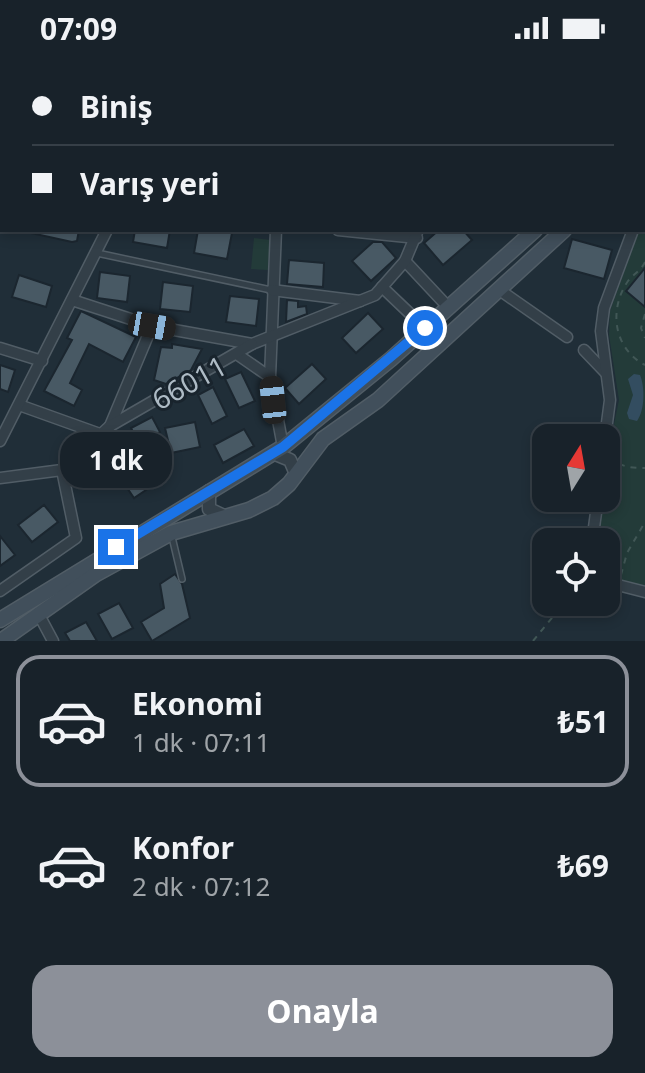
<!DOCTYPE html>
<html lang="tr">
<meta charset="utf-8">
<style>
:root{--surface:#18222a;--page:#212a32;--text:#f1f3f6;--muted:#9fa4a8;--line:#363f47;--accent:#8c9099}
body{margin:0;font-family:"Noto Sans",sans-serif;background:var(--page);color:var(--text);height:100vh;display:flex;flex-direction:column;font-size:30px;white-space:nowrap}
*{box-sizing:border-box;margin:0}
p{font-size:26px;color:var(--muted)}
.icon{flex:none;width:44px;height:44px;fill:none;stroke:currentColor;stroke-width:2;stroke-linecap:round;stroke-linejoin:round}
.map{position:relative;height:585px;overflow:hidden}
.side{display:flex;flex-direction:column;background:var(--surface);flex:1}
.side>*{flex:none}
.banner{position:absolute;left:0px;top:0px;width:646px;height:176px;box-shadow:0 4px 12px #0003,0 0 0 2px var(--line);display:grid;align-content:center;height:176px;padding:0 32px;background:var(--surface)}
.needle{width:52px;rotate:11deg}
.fabs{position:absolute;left:532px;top:368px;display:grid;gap:16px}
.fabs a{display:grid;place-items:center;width:88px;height:88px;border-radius:16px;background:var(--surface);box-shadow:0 4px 12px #0003,0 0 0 2px var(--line);font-size:40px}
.end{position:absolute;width:36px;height:36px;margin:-18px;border:10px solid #1a73e8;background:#fff;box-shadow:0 0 0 4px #fff}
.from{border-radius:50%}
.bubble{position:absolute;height:56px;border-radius:24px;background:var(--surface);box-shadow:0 4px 12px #0003,0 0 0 2px var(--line);font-size:26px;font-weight:700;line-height:56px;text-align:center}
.car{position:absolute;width:24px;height:48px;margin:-24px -12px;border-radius:10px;box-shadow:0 0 6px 2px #0007;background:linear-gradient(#222 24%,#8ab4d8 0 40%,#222 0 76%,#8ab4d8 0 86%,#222 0)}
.banner b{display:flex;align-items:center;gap:28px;height:76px;font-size:30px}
.banner b+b{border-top:2px solid var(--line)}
.banner i{width:20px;height:20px;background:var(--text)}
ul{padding:14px 0 0;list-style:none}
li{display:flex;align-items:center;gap:24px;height:132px;margin:0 16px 12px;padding:0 16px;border:4px solid transparent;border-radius:24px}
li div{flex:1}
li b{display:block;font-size:30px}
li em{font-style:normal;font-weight:700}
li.active{border-color:var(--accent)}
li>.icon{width:72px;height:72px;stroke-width:1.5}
.button{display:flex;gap:16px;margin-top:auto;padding:16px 32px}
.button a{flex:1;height:92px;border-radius:24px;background:var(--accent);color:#fff;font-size:32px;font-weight:700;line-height:92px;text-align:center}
.status{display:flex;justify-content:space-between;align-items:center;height:56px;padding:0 40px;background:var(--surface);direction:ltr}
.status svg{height:22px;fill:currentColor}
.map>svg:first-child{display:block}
.green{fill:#233b39}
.water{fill:#334d60}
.building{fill:#485964;stroke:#1b262f;stroke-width:2}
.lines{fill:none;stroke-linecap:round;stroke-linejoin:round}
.service-casing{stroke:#515d66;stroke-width:8}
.minor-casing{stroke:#515d66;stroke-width:13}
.tertiary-casing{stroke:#515d66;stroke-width:15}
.secondary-casing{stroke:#515d66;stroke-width:17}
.path{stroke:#415756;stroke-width:2;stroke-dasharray:6 6;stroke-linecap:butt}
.service{stroke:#333f48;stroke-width:5}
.minor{stroke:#333f48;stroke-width:10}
.tertiary{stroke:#333f48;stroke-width:12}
.secondary{stroke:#414f5b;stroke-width:14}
.route{stroke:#1a73e8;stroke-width:10}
.labels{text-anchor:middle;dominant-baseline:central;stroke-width:6;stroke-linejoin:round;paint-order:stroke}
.street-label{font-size:28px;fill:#aebbc5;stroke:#19242d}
</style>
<div class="status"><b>07:09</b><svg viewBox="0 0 49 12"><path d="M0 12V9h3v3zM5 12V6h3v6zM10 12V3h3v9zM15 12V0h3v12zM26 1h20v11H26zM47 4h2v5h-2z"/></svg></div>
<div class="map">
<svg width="645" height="585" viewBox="0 0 645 585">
<rect width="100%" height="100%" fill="#202e38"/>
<g class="green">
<path d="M645 155V531C609 522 606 525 606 486H599L608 398 619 344 609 279 610 255 639 174H644Z"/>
<path d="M254 182 270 184 268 214 251 213Z"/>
</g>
<path class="water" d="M634 318 640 319C645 331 645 354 637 365L629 363 627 357 633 339 628 323Z"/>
<g class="building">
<path d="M31 174H79L77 185 72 186 31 177Z"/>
<path d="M135 174H170L167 192 133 186Z"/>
<path d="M198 174 232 177 227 203 194 197Z"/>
<path d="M439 174H463L472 184 443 209 424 187Z"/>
<path d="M572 183 612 194 604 223 564 212Z"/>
<path d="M373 186H382L396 202 371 225 352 205Z"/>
<path d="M289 204 324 207 323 231 287 228Z"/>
<path d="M645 212V251L626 235Z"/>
<path d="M100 216 130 220 127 246 97 242Z"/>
<path d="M19 219 52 230 46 251 12 241Z"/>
<path d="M163 226 193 230 190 256 160 253Z"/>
<path d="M230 240 259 243 256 270 226 266Z"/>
<path d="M287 244 298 245V251L306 250 307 258 286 266Z"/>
<path d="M81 255 136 281 123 306 89 288 70 327 82 334 74 350 44 335 72 284 67 282Z"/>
<path d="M368 257 383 273 356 297 342 282Z"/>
<path d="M172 288 202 293 191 314 166 328 154 324 161 291 172 292Z"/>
<path d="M312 308 326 323 299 348 285 332Z"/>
<path d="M0 309 15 314 8 336 0 333Z"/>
<path d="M241 316 255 345 239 352 225 323Z"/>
<path d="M213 331 227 360 212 368 198 339Z"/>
<path d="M152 361 160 376 139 388 131 372Z"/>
<path d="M195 366 200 391 171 397 165 372Z"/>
<path d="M244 373 254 390 223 407 214 389Z"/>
<path d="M145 407 158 426 134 442 121 423Z"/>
<path d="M44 449 58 466 32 486 18 469Z"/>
<path d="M0 480 15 499 0 510Z"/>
<path d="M175 518 182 528 190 562 152 585 141 566 164 552 160 528Z"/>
<path d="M119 547 133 572 112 583 98 558Z"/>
<path d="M86 566 97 585H70L65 577Z"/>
</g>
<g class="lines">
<defs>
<g id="service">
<path d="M97 197 271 234"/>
<path d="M172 481 182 523"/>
</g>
<g id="minor">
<path d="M0 119 2 120"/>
<path d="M644 142 645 139"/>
<path d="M276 174 270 321 283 391"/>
<path d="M338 174 417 182"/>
<path d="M405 205 448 251"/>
<path d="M382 231 425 272"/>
<path d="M498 233 567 281"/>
<path d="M272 234 360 245"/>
<path d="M72 244 152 270 252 288 375 239 405 205 418 174"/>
<path d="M0 292 42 305"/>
<path d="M584 294 606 317"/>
<path d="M238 299 270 321"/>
<path d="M19 349 100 378"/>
<path d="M110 370 152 270"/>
<path d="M605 382 610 344 601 275 604 252 633 174"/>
<path d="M0 385 107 174"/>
<path d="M0 422 62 414 110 370 252 288"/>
<path d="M592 486 598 442"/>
<path d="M606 526 645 536"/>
<path d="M0 535 76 482 62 414"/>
<path d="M38 557 53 585"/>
</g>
<g id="tertiary">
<path d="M273 397 290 404 296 418"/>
<path d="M209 435V453L226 461"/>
</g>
<g id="secondary">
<path d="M58 0 81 2"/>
<path d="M133 0V2"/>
<path d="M166 2V0"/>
<path d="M450 2 467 0"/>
<path d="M644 87 645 86"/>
<path d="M644 119 645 118"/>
<path d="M0 564 283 391 391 303 535 174"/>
<path d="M1 585 96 518 171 477 249 454 273 442 289 428 323 383 378 344 564 174"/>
</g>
</defs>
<use href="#service" class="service-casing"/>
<use href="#minor" class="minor-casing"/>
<use href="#tertiary" class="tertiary-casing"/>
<use href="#secondary" class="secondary-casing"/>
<g class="path">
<path d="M644 158 645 155"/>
<path d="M645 206C641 215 633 218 628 225 608 254 614 293 645 309"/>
<path d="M645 258 641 272 645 282"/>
<path d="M610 389 608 398C618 411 630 412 645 412"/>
<path d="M606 424 608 400"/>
<path d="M621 519 627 497 645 466"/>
<path d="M533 585 565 546"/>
</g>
<use href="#service" class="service"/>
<use href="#minor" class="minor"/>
<use href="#tertiary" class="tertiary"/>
<use href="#secondary" class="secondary"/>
</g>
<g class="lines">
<path class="route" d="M116 491 283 391 425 272"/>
</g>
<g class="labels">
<g class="street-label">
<text transform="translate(189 326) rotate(-29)">66011</text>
</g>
</g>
</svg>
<div class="fabs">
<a><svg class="needle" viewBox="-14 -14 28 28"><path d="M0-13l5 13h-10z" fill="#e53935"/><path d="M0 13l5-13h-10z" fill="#9fa4a8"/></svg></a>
<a><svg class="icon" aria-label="locate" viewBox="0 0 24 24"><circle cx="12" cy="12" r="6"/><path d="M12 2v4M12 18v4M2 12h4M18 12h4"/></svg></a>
</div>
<i class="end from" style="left:425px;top:272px"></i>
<i class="end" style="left:116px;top:491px"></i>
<div class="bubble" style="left:60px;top:376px;width:112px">1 dk</div>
<i class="car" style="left:152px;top:270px;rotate:100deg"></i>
<i class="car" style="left:273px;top:344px;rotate:354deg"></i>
<div class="banner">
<b><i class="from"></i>Biniş</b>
<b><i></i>Varış yeri</b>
</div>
</div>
<section class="side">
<ul>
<li class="active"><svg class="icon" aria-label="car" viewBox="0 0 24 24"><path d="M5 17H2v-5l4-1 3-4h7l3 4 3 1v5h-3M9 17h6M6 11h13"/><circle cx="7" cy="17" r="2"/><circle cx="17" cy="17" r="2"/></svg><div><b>Ekonomi</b><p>1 dk · 07:11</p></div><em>₺51</em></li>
<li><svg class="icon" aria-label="car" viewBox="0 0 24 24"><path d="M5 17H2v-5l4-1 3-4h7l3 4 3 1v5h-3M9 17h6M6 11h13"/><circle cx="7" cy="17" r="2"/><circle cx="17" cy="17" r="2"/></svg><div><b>Konfor</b><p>2 dk · 07:12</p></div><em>₺69</em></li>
</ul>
<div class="button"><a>Onayla</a></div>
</section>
